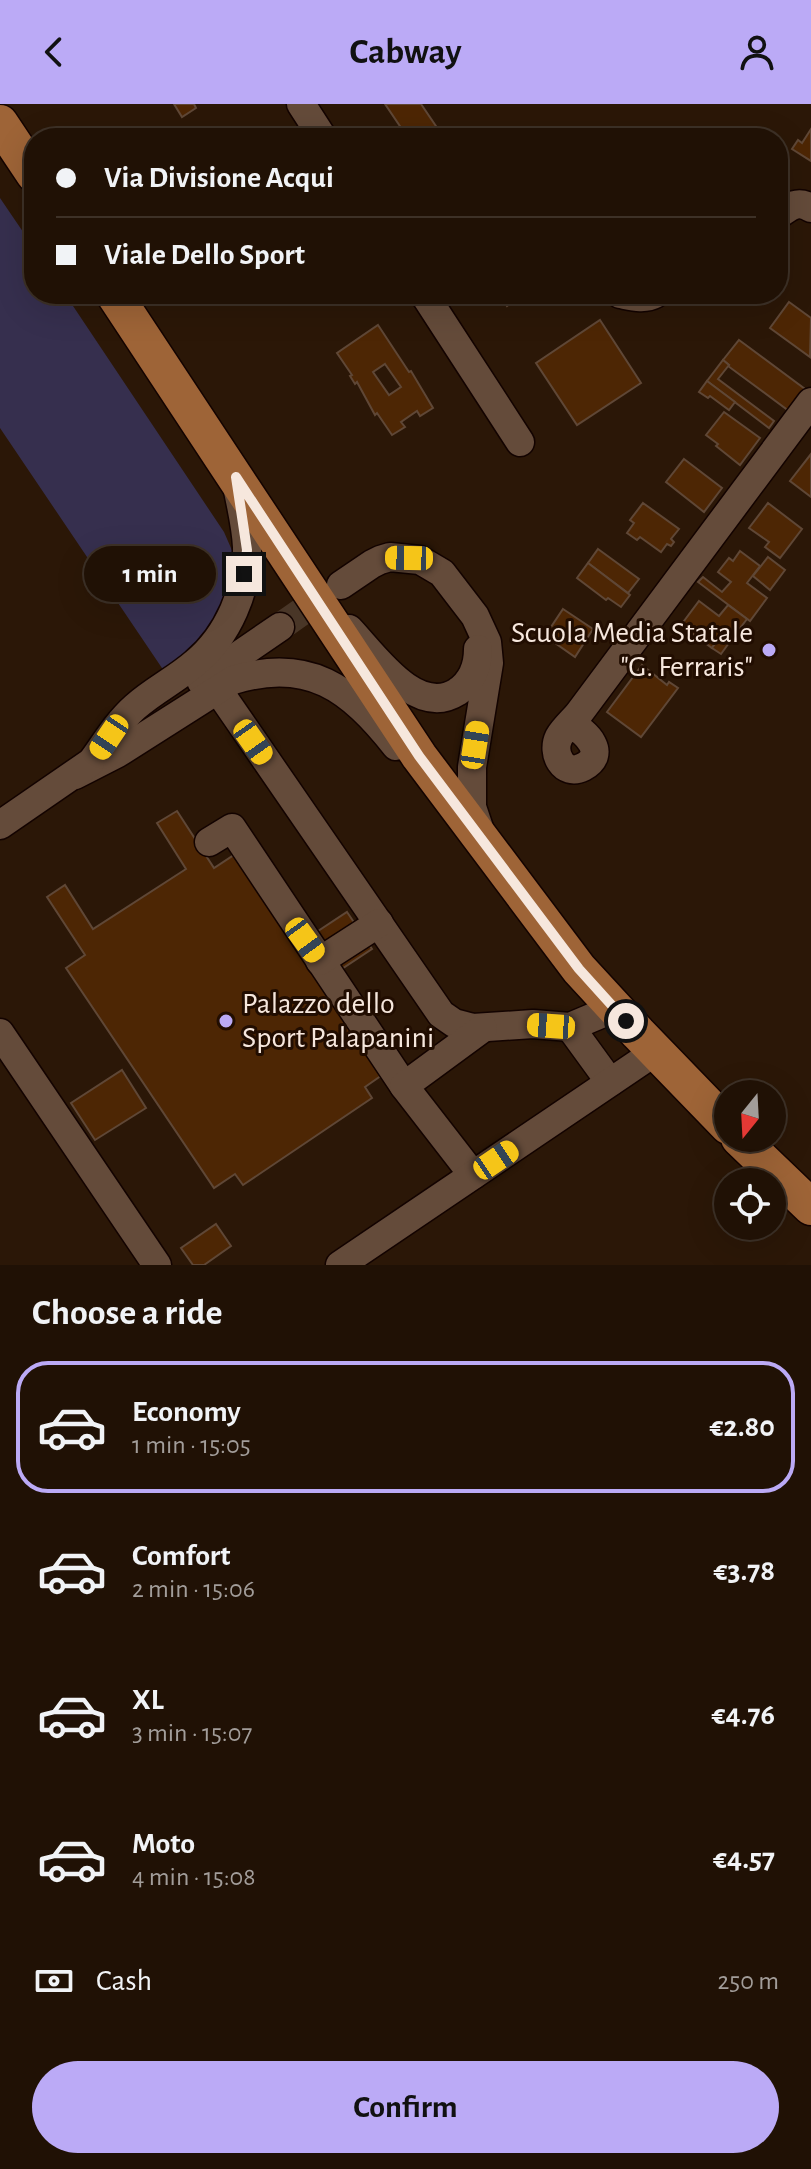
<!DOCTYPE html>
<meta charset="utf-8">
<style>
:root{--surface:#201105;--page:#2d1f13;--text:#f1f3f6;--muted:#a29d9a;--line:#3d3127;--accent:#bbaaf6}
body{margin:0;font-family:"Alegreya Sans",sans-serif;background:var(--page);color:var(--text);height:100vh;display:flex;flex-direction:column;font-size:30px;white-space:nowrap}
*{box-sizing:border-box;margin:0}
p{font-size:26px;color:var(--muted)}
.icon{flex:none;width:44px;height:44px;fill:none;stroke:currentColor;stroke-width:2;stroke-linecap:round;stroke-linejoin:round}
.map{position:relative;height:1161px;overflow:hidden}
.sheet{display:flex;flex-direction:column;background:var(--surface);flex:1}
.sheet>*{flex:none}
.top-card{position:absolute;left:24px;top:24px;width:764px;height:176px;border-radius:32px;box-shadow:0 8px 32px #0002,0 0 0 2px var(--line);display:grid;align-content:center;height:176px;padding:0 32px;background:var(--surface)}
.needle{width:52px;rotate:198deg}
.fabs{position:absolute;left:714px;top:976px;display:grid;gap:16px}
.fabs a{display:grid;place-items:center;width:72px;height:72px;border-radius:50%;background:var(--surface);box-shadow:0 8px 32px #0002,0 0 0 2px var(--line);font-size:40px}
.end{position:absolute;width:36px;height:36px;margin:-18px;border:10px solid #f6e7dd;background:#111;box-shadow:0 0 0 4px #111}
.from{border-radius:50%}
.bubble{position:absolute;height:56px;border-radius:28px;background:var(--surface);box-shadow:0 8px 32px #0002,0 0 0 2px var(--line);font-size:26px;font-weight:700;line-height:56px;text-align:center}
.car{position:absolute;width:24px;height:48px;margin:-24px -12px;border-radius:10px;box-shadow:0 0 6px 2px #0007;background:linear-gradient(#f5c518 24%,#345 0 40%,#f5c518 0 76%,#345 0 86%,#f5c518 0)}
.top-card b{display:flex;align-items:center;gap:28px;height:76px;font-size:30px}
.top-card b+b{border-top:2px solid var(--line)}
.top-card i{width:20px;height:20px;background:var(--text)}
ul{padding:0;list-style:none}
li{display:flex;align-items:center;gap:24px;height:132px;margin:0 16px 12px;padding:0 16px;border:4px solid transparent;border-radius:32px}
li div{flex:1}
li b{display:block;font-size:30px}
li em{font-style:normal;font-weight:700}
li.on{border-color:var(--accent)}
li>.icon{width:72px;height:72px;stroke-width:1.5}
h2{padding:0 32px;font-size:36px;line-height:96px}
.pay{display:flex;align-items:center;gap:20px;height:88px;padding:0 32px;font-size:30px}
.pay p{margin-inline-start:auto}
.primary-button{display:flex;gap:16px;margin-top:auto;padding:16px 32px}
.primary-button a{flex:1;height:92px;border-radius:48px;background:var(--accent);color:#111;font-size:32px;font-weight:700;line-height:92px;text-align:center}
header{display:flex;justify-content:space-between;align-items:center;height:104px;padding:0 32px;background:var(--accent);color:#111;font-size:36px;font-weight:700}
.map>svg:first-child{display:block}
.green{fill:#362f4e}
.building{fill:#4d2604;stroke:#5f4736;stroke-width:2;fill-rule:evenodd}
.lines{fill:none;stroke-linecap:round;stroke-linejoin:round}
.minor-tunnel{stroke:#493627;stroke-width:28;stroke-dasharray:28 14;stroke-linecap:butt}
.minor-casing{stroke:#130300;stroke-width:31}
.major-casing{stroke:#130300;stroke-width:39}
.minor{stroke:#644b3a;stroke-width:28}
.major{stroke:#9e6437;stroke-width:36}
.route{stroke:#f6e7dd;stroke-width:10}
.poi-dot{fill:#bbaaf6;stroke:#210d01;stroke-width:3}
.labels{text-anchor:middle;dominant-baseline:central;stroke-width:6;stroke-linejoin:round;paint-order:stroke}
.poi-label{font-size:30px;fill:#f6e7dd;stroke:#210d01;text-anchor:end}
</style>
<header><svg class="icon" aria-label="back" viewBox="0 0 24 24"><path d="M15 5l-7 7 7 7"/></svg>Cabway<svg class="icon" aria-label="person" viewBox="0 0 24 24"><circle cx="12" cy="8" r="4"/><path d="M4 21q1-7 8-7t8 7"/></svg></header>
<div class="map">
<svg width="811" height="1161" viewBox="0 0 811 1161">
<rect width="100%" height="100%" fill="#2b1707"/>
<path class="green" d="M0 94 34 144V190H65L224 428 234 451 235 466 214 524 166 570 0 324Z"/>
<g class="building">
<path d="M174 0H194L196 4 182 13Z"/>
<path d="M385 0H421L444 34H408Z"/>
<path d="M811 25V57L792 45 798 36 802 39Z"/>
<path d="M499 190H524L507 202Z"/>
<path d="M789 198 811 214 810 253 770 224Z"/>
<path d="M600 216 641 279 577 321 536 259Z"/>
<path d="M378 221 409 268 411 267 433 304 420 312 417 307 401 318 405 323 392 331 377 309 375 311 357 278 355 280 350 272 352 271 337 249ZM385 260 401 283 389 291 373 268Z"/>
<path d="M739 236 805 285 789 307 728 262 729 261 723 256Z"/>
<path d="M723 256 729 261 718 275 774 317 769 324 707 277Z"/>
<path d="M707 277 735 298 729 306 710 292 708 294 699 288Z"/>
<path d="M724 308 760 334 740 361 716 342 718 340 706 331Z"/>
<path d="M811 350V393L790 377Z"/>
<path d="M684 355 722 384 704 408 666 378Z"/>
<path d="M643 399 679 425 671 435 674 438 671 442 667 440 661 448 640 433 637 436 627 429 634 419 630 416Z"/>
<path d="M768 399 802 425 780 454 765 443 769 438 749 424Z"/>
<path d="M598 445 639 475 628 489 588 459Z"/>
<path d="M740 447 760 462 747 479 767 494 750 517 698 478 703 473 722 488 731 478 718 468 729 454 733 457Z"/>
<path d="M768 453 785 466 770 486 753 472Z"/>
<path d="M588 459 630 491 621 503 608 494 606 496 577 474Z"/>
<path d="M699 497 719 512 728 501 747 515 734 532 725 526 712 544 681 521Z"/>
<path d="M563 505 593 525 575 553 545 532Z"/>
<path d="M725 526 734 532 721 550 712 544Z"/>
<path d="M642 561 667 581 669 578 678 584 641 633 607 608Z"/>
<path d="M177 707 214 764 237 749 385 969 365 983 372 994 243 1081 235 1070 214 1084 66 864 85 851 47 793 65 781 93 825 186 765 157 719Z"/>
<path d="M347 808 372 845 337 868 312 831Z"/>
<path d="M122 966 146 1004 95 1036 71 999Z"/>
<path d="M216 1120 231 1142 204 1161H193L181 1144Z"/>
</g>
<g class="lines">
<path class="minor-tunnel" d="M280 523 331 487"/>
<defs>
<g id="minor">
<path d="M301 0 323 34"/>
<path d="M778 111C790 102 798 96 811 104"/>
<path d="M424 190 520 338"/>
<path d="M620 190C631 192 644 196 655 190"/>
<path d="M341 481 372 460 380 456 390 453 420 456 442 469 475 512 487 538 489 559 472 663V703L480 727"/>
<path d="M349 525C373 550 416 614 457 588 472 578 478 562 478 545"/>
<path d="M201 577 280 523"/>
<path d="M218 586 441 910 454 919 473 924 533 920 570 923 615 904"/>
<path d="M570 620C587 628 608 650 583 663 563 673 551 649 559 633 564 624 574 616 580 608L811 298"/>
<path d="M93 656C106 638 118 618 135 603 154 586 177 575 195 559 228 532 248 485 247 443 246 422 241 402 237 382"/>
<path d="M75 671 118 649 233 576C309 553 350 584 396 642"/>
<path d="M0 721 90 659"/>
<path d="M209 738 232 724 404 982"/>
<path d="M320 857 379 819"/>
<path d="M570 923 610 978"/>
<path d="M0 929 157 1161"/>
<path d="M473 1071 404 982 483 924"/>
<path d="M340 1161 655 948"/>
</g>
<g id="major">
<path d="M0 19 34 70"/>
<path d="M114 190 419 652 579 865 638 929 728 1022"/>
<path d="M739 1034 811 1103"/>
</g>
</defs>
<use href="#minor" class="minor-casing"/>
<use href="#major" class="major-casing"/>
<use href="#minor" class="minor"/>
<use href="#major" class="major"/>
</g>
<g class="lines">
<path class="route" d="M244 470 247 446 236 373 419 652 579 865 626 917"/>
</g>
<g class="poi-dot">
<circle cx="769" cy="546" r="8"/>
<circle cx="226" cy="917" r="8"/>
</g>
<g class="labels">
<g class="poi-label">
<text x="753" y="529">Scuola Media Statale<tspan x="753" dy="34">"G. Ferraris"</tspan></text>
<text x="242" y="900" text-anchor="start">Palazzo dello<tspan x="242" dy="34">Sport Palapanini</tspan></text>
</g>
</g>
</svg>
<div class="fabs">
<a><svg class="needle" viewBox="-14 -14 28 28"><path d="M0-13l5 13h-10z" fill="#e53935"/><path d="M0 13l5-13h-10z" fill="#a29d9a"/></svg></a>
<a><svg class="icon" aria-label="locate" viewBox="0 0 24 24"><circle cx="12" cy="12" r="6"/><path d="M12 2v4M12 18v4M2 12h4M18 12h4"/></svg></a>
</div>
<i class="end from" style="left:626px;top:917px"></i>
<i class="end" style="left:244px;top:470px"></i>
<div class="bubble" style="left:84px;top:442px;width:132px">1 min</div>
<i class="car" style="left:409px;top:454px;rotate:271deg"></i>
<i class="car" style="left:109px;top:633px;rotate:214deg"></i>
<i class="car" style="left:253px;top:638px;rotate:145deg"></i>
<i class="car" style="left:475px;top:641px;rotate:9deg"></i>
<i class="car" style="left:305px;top:836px;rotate:144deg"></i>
<i class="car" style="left:551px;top:922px;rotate:274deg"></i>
<i class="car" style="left:496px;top:1056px;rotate:56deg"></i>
<div class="top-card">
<b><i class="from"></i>Via Divisione Acqui</b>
<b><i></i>Viale Dello Sport</b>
</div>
</div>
<section class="sheet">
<h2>Choose a ride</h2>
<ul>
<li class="on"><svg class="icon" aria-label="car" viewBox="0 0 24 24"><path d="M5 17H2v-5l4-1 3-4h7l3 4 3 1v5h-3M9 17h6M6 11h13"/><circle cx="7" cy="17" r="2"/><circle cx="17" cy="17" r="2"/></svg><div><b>Economy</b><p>1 min · 15:05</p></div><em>€2.80</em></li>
<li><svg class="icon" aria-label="car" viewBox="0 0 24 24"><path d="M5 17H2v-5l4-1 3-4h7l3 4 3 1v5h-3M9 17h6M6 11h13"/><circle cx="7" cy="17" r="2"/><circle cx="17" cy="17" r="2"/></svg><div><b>Comfort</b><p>2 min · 15:06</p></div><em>€3.78</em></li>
<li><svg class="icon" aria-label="car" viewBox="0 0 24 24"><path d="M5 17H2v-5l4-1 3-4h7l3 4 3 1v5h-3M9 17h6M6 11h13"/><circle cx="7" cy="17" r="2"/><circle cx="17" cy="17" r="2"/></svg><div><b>XL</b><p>3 min · 15:07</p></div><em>€4.76</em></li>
<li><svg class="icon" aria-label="car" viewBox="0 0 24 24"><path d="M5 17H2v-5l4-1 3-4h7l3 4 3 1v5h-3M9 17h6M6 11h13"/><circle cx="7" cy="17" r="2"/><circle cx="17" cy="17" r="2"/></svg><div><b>Moto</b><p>4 min · 15:08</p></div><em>€4.57</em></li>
</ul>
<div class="pay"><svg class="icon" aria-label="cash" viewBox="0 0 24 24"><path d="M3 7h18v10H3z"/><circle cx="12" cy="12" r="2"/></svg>Cash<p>250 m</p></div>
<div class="primary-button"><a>Confirm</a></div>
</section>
